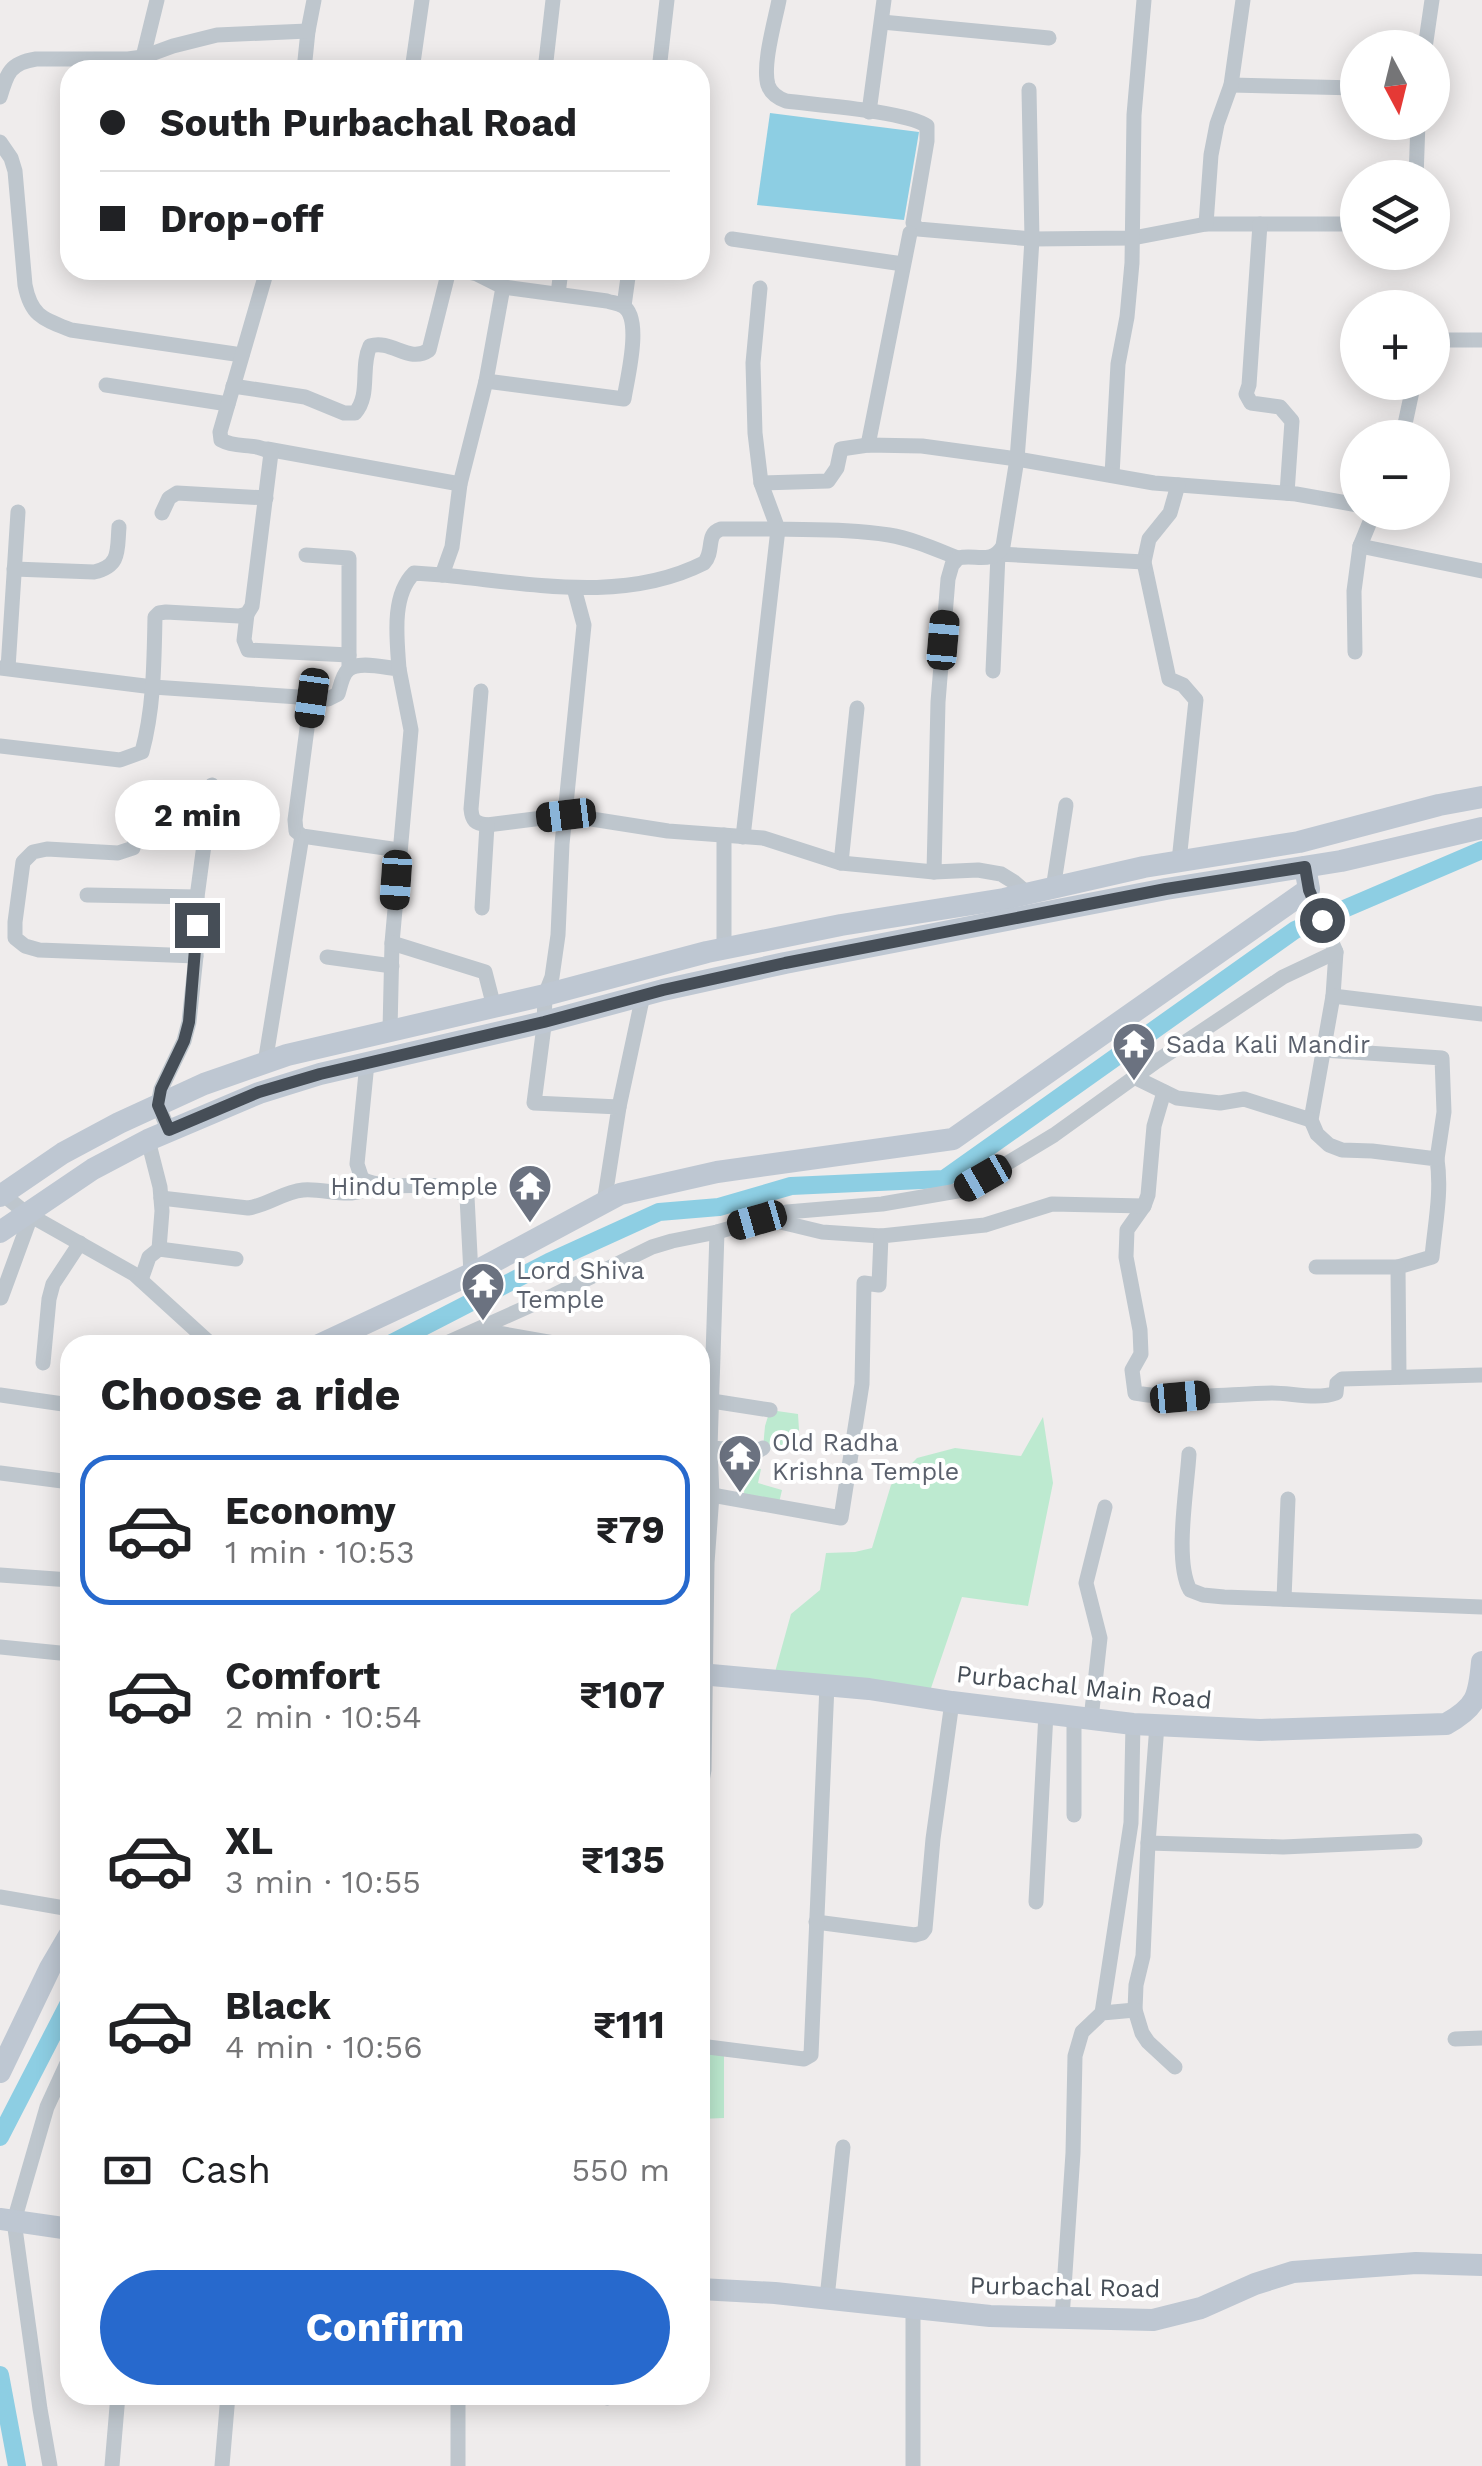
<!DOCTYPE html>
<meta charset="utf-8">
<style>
:root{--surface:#fff;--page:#f6f6f6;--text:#202124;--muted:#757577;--line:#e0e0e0;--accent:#2769cd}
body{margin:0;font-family:"Work Sans",sans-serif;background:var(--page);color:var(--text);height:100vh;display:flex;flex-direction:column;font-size:38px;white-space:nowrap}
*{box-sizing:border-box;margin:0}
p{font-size:32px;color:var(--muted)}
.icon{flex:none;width:55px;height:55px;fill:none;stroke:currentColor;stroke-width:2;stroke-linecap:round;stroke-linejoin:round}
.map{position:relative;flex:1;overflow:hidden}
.details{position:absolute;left:60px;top:1335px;width:650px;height:1070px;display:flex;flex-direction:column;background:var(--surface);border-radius:30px;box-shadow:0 5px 25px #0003}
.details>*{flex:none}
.guide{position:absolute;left:60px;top:60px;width:650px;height:220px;border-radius:30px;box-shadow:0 5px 25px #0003;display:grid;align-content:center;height:220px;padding:0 40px;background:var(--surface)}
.needle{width:65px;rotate:173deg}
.controls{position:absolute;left:1340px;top:30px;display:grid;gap:20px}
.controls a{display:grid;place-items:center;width:110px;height:110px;border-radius:50%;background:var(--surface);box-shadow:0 5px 25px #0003;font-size:50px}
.end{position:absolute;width:45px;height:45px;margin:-22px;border:12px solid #464e57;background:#fff;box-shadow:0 0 0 5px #fff}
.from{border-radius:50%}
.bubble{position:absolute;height:70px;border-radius:35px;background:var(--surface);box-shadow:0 5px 25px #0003;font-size:32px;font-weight:700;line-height:70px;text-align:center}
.car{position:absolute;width:30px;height:60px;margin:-30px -15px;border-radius:12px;box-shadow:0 0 8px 2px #0007;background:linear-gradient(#222 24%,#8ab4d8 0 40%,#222 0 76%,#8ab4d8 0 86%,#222 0)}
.guide b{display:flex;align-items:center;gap:35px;height:95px;font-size:38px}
.guide b+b{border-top:2px solid var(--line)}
.guide i{width:25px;height:25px;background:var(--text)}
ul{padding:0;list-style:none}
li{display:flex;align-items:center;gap:30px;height:150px;margin:0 20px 15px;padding:0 20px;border:5px solid transparent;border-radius:30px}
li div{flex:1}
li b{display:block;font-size:38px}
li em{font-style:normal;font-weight:700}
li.active{border-color:var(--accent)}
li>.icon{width:90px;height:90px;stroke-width:1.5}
h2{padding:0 40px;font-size:45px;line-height:120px}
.pay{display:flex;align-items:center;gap:25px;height:110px;padding:0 40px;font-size:38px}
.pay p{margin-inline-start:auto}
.primary-button{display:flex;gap:20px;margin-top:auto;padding:20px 40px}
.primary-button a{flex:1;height:115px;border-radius:60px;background:var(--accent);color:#fff;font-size:40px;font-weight:700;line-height:115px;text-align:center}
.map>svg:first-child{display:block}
.green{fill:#bdead0}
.water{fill:#8dcee3}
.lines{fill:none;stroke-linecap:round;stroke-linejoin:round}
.canal{stroke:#8dcee3;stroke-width:18}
.street{stroke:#bec6cd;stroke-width:15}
.secondary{stroke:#bec7d2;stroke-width:22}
.route{stroke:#464e57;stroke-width:12}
.labels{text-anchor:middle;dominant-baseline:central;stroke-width:8;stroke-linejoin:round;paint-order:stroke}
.worship-label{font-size:25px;fill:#5b616d;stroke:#fff;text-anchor:start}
.street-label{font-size:25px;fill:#464e57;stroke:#fff}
</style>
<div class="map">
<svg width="1482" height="2466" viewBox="0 0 1482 2466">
<rect width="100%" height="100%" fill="#efecec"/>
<g class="green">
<path d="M770 1410 798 1414 799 1430 791 1449 763 1448 765 1426Z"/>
<path d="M1043 1417 1053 1483 1028 1606 962 1597 930 1691 775 1672 791 1614 820 1590 826 1553 855 1552 872 1548 891 1485 917 1458 955 1448 1021 1456Z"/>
<path d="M747 1468 761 1469 758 1483 782 1490 778 1507 743 1501Z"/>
<path d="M700 2050 724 2052V2118L700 2119Z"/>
</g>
<path class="water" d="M770 113 919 132 904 220 757 205Z"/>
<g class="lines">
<g class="canal">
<path d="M388 1345 549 1262 659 1212 719 1207 791 1186 944 1179 1295 930 1482 850"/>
<path d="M0 2137 70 2001"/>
<path d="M0 2375 17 2466"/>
</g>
<g class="street">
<path d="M779 0C775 21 762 65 768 85 771 94 778 98 786 101 817 105 905 111 927 126V141L913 223 918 229 1032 239 1133 238 1206 224H1358"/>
<path d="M882 22 1049 38"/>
<path d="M1425 48 1432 0"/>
<path d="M143 57 157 0"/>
<path d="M304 70 308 31 314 0"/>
<path d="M412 70 422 0"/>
<path d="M545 70 553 0"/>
<path d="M659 70 667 0"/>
<path d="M1231 85 1358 88"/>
<path d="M0 97C7 73 10 63 36 59H128L143 57 173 46 217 35 308 31"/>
<path d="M869 112 884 0"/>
<path d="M0 142 11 158 15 171 25 285C31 316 43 319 71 330L242 355"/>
<path d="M1416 178 1418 122"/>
<path d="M1206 224 1211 155 1217 124 1231 85 1243 0"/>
<path d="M1260 224 1249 385 1246 394 1251 403 1280 407 1292 421 1287 493"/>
<path d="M732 239 903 264"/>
<path d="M760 288 753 363 755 433 761 483 778 529C815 530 853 529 889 535 913 539 935 549 958 558"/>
<path d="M558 294 561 270"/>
<path d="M624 306 629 270"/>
<path d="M1432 340H1482"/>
<path d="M486 381 624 399C627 379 643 318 623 306 618 303 613 303 607 301L503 287"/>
<path d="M106 385 228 404"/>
<path d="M233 386 305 397 344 413H355C371 395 360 367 370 346 392 339 409 364 429 350L449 270"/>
<path d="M1402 438 1414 382"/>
<path d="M868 445 910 233"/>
<path d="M267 449 460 484"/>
<path d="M1112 475 1118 364 1127 317 1132 263 1134 115 1144 0"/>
<path d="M761 483 828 481 837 468 841 449 868 445 922 446 1017 459 1154 483 1296 494 1358 505"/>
<path d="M1178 485 1170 513 1149 539 1144 562 1169 679 1183 685 1196 700 1179 861"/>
<path d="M162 513 169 498 177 493 266 498"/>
<path d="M1360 546 1482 571"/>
<path d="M306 555 349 558V669"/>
<path d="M14 569 94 572C121 566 117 550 119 527"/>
<path d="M442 575C528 583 623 604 704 563 715 551 705 534 721 529H778L743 837"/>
<path d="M574 588 584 625 562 844 558 935 552 977 545 995 544 1026 534 1103 619 1107 604 1203"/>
<path d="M247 614 244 640 248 650 349 655"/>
<path d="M1355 652 1354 591 1360 546 1374 512"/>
<path d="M0 668 153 687 328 699 338 694C340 688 342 675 348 670 358 660 386 668 399 669L411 730 392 943 390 1030"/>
<path d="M8 668 18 512"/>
<path d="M399 669C397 639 391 596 414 573L442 575 452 547 460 484 486 381 503 287 477 274 460 270"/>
<path d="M993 671 998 554 1144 562"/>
<path d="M481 691 471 809C472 821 475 823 487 825L566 815 668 831 763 838 841 863 934 872 978 870 1001 874 1014 882 1028 894"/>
<path d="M311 698 295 820 296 831 302 836 399 850"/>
<path d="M0 746 120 760 142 752C154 708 154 662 155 617L159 613 166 612 239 616 247 614 252 606 271 453C256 442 237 449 221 440L220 432 267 270"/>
<path d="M140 805 136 837 133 848 118 853 47 849 33 852 23 862 15 922V938L25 946 39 950 196 956"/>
<path d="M724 835V949"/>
<path d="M841 863 857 708"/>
<path d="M934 872 938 702 948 579 952 565 958 558C976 554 992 565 1003 546L1017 459 1024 369 1032 239 1029 90"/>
<path d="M1053 889 1066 805"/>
<path d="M87 895 197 897"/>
<path d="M482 908 487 825"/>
<path d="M392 943 485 972 494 1007"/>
<path d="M1336 952 1333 996 1311 1120 1317 1134 1329 1145 1342 1150 1372 1151 1437 1159C1442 1192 1435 1224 1432 1257L1398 1267 1399 1377"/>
<path d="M327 957 392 966"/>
<path d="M1333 996 1482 1014"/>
<path d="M1323 1050 1442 1058 1444 1112 1437 1159"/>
<path d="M265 1063 302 836"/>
<path d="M367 1063 357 1164 362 1179C394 1195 439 1174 467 1197L471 1274"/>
<path d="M1134 1077 1177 1098 1220 1103 1244 1099 1311 1120"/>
<path d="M619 1107 643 995"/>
<path d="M169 1131 158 1105 161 1089 184 1041 189 1022 196 956 197 897 212 785"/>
<path d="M148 1140 160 1187 162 1211 159 1249"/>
<path d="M0 1192 26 1213 134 1274 212 1345"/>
<path d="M161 1198 248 1208C268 1205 283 1192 303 1190 328 1188 352 1201 374 1185"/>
<path d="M1144 1206 1127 1230 1126 1257 1140 1330 1141 1354 1132 1370 1135 1393C1179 1401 1227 1394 1272 1393 1292 1393 1317 1400 1336 1393L1337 1383 1342 1379 1482 1375"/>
<path d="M764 1218 822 1232 881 1236"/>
<path d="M1316 1267H1398"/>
<path d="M141 1280 149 1257 159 1249 236 1259"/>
<path d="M1 1298 31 1216"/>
<path d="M481 1330 565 1345"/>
<path d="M442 1345 554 1295 652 1247 672 1241 717 1232 787 1212 882 1204 963 1190 1054 1135 1157 1061 1283 977 1336 952 1309 889"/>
<path d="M43 1363 49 1299 53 1284 80 1243"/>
<path d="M0 1395 70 1405"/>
<path d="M712 1401 770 1410"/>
<path d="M710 1448 758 1451 763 1448"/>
<path d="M1189 1454C1187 1489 1174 1561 1190 1590L1203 1595 1224 1597 1482 1607"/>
<path d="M0 1473 70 1482"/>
<path d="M712 1495 841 1518 862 1384 864 1283 879 1285 881 1236 985 1225 1052 1204 1144 1206 1148 1195 1154 1126 1164 1092"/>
<path d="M0 1575 70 1580"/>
<path d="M1284 1599 1288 1499"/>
<path d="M0 1647 70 1654"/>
<path d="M1091 1719 1100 1638 1086 1583 1105 1507"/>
<path d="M1157 1725 1148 1843 1143 1956 1136 1985 1135 2010 1142 2033 1148 2042 1175 2067"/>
<path d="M700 1792 704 1770 707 1563 712 1495 710 1448 717 1232"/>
<path d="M1074 1815V1717"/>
<path d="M1148 1843 1283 1847 1415 1841"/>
<path d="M0 1897 70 1909"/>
<path d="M1036 1902 1046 1713"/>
<path d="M816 1922 915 1935 922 1933 925 1929 933 1839 952 1702"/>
<path d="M1102 2013 1131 1823 1133 1724"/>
<path d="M1455 2039 1482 2038"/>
<path d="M700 2046 804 2059 811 2055 827 1685"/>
<path d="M827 2298 843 2147"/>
<path d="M1062 2318 1073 2153 1075 2056 1082 2032 1102 2013 1135 2010"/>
<path d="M607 2398 608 2395"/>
<path d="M50 2466 40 2409 14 2221 47 2107 70 2057"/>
<path d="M112 2466 118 2395"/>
<path d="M222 2466 228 2395"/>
<path d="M458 2466V2395"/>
<path d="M913 2466V2309"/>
</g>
<g class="secondary">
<path d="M0 1196 63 1153 119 1123 204 1084 287 1055 545 995 707 952 841 925 1004 899 1144 867 1299 842 1439 805 1482 797"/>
<path d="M0 1232 93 1169 148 1140 259 1093 320 1074 544 1022 663 990 785 963 1166 889 1341 861 1482 828"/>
<path d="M319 1345 471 1274 620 1194 717 1172 953 1139 1309 889 1305 867"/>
<path d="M700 1674 869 1689 952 1702 1133 1724 1260 1730 1446 1724C1477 1707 1479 1696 1482 1662"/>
<path d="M0 2072 50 1968 70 1934"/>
<path d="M0 2219 70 2229"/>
<path d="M700 2289 775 2293 990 2316 1153 2320 1201 2308 1255 2284 1293 2272 1416 2263 1482 2265"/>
</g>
</g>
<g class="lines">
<path class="route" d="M197 925 189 1022 184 1041 161 1089 158 1105 169 1130 259 1092 320 1074 544 1022 663 990 785 963 1166 889 1305 867 1309 890 1322 920"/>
</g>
<defs>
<symbol id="temple-pin" viewBox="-11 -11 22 30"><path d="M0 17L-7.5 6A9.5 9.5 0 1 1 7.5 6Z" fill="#6b7280" stroke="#fff"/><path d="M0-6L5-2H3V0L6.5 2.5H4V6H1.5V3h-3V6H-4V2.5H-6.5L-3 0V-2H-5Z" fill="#fff"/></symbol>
</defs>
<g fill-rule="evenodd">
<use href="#temple-pin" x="1109" y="1019" width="50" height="68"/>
<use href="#temple-pin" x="505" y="1161" width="50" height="68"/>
<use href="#temple-pin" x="458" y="1259" width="50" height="68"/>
<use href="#temple-pin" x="715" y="1431" width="50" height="68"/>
</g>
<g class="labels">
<g class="worship-label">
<text x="1166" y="1044">Sada Kali Mandir</text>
<text x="498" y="1186" text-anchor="end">Hindu Temple</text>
<text x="516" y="1270">Lord Shiva<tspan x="516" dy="29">Temple</tspan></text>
<text x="772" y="1442">Old Radha<tspan x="772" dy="29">Krishna Temple</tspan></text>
</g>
<g class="street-label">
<text transform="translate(1084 1687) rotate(6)">Purbachal Main Road</text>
<text transform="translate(1065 2287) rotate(1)">Purbachal Road</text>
</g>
</g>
</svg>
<div class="controls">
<a><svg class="needle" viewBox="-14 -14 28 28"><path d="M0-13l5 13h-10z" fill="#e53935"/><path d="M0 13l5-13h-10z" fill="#757577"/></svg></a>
<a><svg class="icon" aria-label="layers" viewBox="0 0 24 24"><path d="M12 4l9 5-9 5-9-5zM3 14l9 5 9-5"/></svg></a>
<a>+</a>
<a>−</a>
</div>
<i class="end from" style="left:1322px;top:920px"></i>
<i class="end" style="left:197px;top:925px"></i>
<div class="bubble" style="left:115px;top:780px;width:165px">2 min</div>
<i class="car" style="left:943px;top:640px;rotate:5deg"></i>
<i class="car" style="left:312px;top:698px;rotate:188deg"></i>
<i class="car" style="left:566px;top:815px;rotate:263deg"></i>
<i class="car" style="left:396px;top:880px;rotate:184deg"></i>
<i class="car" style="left:983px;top:1178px;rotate:240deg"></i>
<i class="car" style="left:757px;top:1220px;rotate:254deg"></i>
<i class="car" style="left:1180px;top:1397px;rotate:85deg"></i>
<div class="guide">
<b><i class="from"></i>South Purbachal Road</b>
<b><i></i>Drop-off</b>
</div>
<section class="details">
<h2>Choose a ride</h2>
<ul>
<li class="active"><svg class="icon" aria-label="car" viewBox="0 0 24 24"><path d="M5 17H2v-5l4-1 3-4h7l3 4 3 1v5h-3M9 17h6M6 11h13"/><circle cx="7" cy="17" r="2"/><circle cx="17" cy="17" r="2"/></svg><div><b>Economy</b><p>1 min · 10:53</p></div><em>₹79</em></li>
<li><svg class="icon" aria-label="car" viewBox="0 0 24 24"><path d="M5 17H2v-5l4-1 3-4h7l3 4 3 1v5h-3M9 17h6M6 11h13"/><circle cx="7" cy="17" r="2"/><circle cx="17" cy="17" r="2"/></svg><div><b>Comfort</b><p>2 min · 10:54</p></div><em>₹107</em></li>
<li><svg class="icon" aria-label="car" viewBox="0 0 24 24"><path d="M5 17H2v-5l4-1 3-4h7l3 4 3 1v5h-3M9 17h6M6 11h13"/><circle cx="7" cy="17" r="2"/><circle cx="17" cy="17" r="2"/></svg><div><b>XL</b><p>3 min · 10:55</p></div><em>₹135</em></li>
<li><svg class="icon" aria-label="car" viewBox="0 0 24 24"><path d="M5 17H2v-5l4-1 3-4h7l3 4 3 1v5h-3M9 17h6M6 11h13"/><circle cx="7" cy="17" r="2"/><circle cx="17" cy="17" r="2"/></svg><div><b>Black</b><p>4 min · 10:56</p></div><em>₹111</em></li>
</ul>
<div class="pay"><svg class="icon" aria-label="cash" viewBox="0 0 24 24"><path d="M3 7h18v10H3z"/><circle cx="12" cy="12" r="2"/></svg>Cash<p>550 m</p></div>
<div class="primary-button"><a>Confirm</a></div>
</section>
</div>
